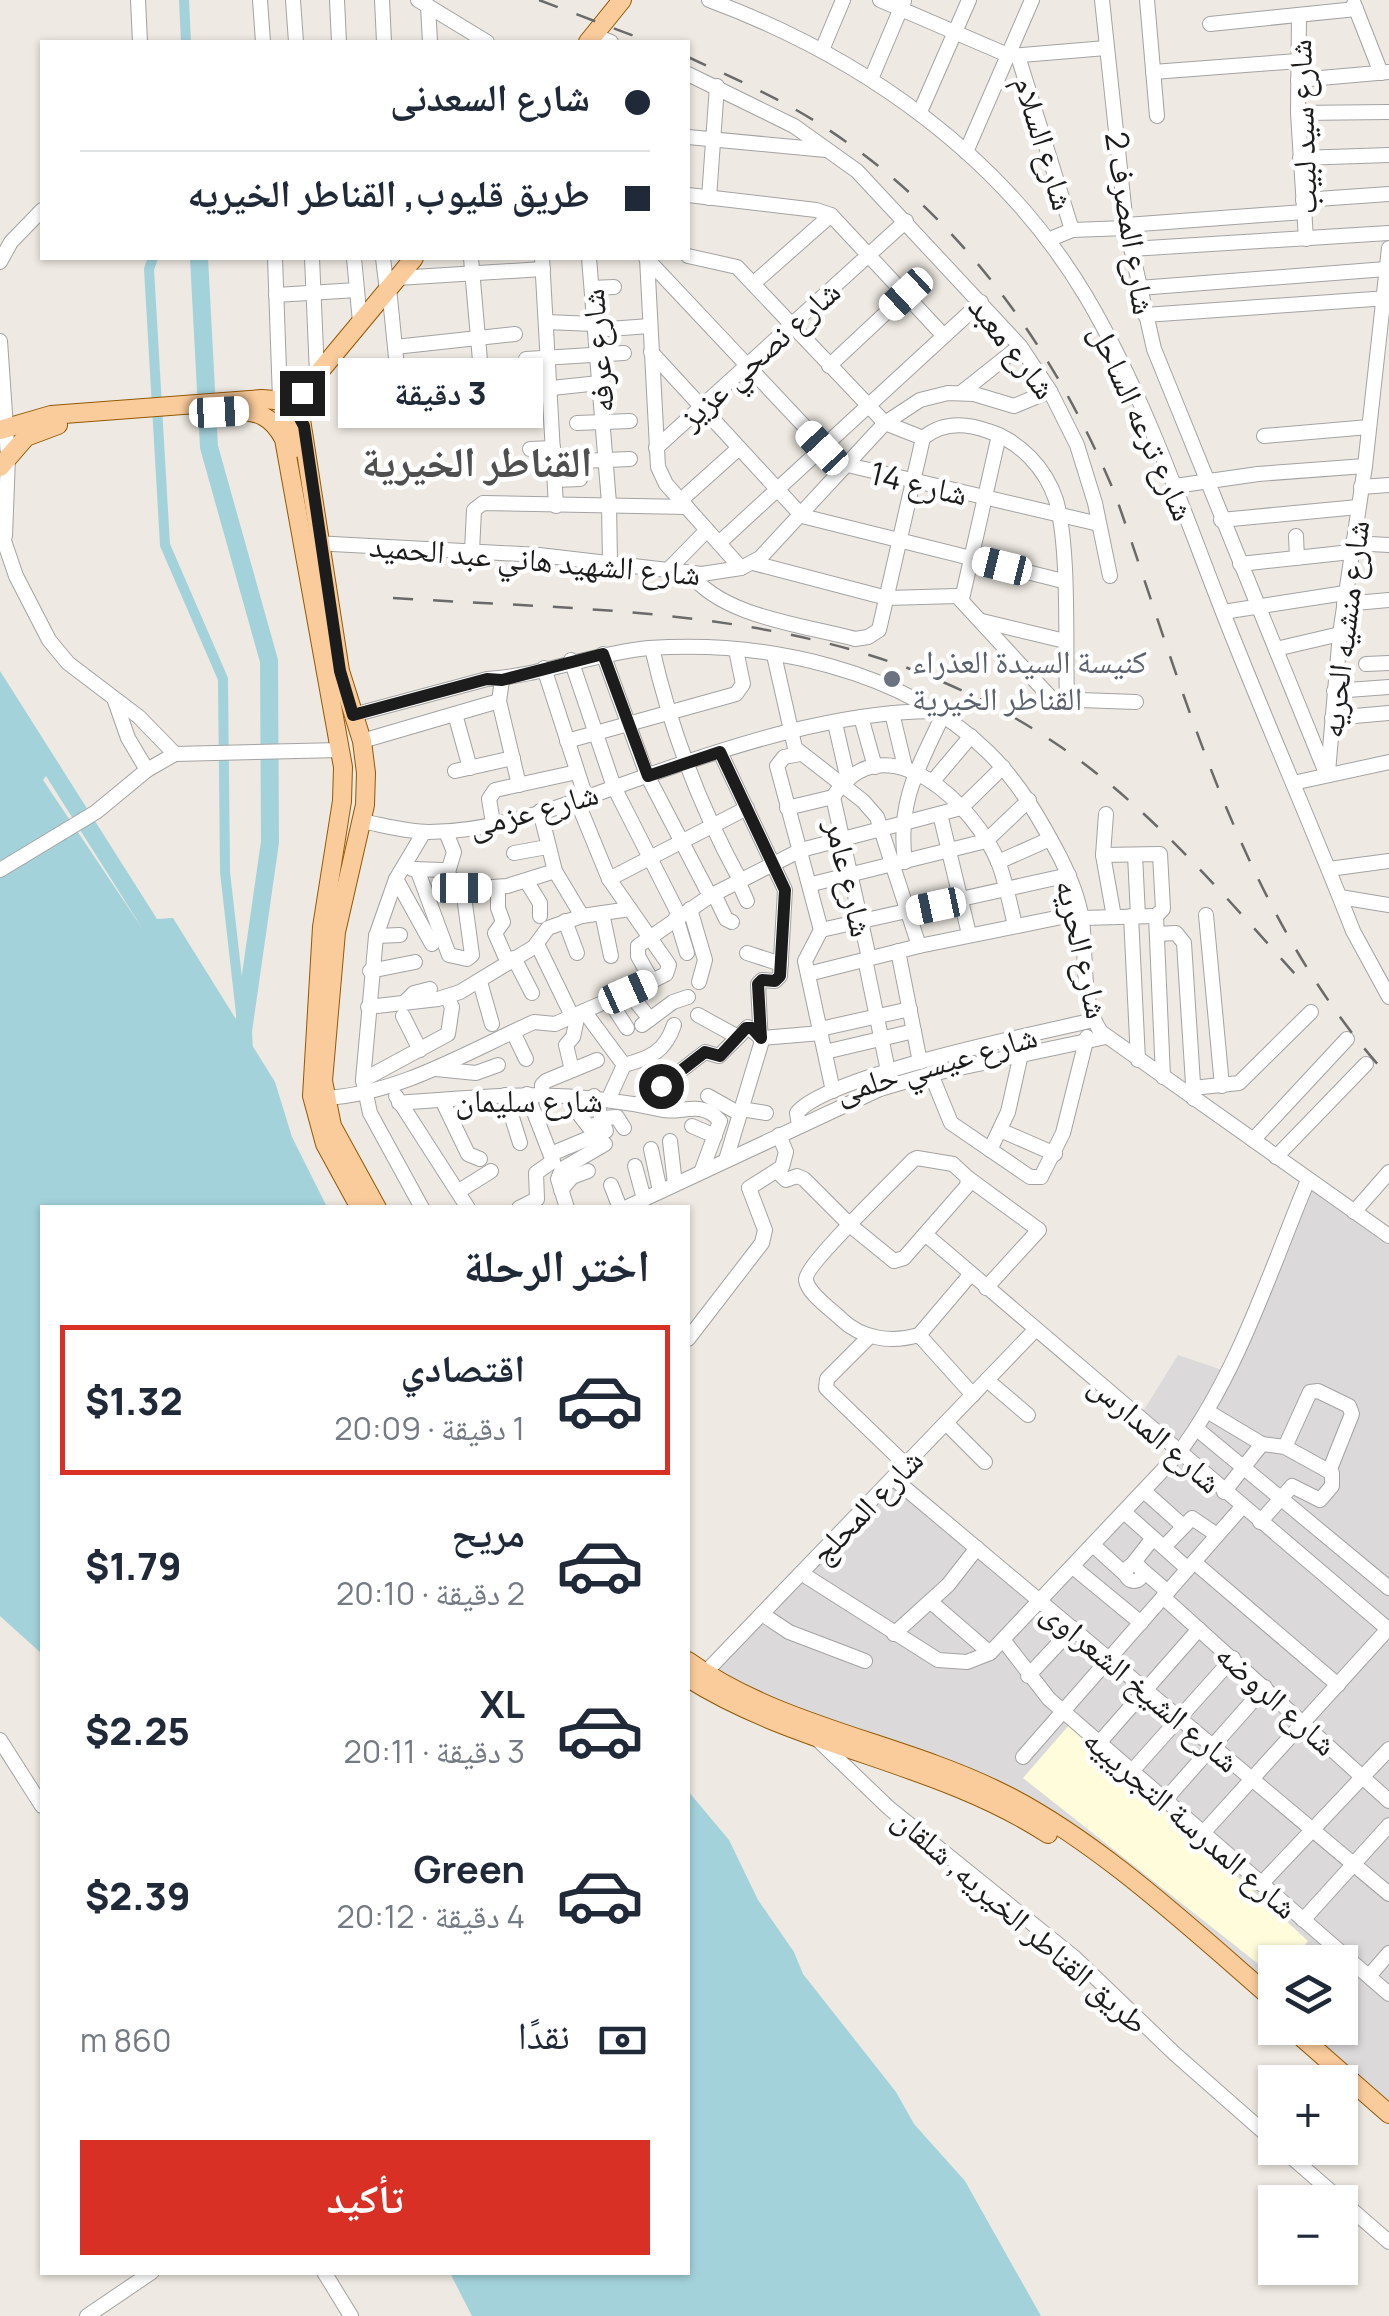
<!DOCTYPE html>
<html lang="ar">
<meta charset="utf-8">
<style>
:root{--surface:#fff;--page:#f6f6f7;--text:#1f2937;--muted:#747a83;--line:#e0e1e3;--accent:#d93025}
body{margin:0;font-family:Manrope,"Noto Naskh Arabic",sans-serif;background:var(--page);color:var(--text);direction:rtl;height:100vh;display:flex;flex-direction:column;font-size:38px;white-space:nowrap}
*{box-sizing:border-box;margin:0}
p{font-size:32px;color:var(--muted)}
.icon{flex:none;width:55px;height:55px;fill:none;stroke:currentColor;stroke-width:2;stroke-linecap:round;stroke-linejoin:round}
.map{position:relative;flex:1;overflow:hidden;direction:ltr}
.side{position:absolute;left:40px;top:1205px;width:650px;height:1070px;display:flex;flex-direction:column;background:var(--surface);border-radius:0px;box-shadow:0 2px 8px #0004;direction:rtl}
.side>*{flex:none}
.hud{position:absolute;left:40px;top:40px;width:650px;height:220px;border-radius:0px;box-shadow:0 2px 8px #0004;direction:rtl;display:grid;align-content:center;height:220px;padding:0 40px;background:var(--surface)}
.controls{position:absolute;left:1258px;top:1945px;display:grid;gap:20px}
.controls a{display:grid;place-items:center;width:100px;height:100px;border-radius:0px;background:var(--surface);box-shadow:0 2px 8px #0004;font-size:50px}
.end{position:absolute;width:45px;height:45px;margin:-22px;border:12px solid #1c1c1c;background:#fff;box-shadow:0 0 0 5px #fff}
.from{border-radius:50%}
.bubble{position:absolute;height:70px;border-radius:0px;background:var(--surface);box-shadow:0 2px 8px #0004;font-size:32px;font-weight:800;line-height:70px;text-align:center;direction:rtl}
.car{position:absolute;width:30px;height:60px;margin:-30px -15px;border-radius:12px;box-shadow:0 0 8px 2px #0007;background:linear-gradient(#fff 24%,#345 0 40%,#fff 0 76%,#345 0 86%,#fff 0)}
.hud b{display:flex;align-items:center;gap:35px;height:95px;font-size:38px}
.hud b+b{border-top:2px solid var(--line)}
.hud i{width:25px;height:25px;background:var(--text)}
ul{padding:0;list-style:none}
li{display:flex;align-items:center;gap:30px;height:150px;margin:0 20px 15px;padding:0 20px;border:5px solid transparent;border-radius:0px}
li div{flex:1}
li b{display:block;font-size:38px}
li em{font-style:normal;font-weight:800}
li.on{border-color:var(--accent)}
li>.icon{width:90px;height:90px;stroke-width:1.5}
h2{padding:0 40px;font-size:45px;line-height:120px}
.pay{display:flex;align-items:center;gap:25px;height:110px;padding:0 40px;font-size:38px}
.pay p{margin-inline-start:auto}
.action{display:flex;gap:20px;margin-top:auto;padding:20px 40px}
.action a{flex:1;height:115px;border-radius:0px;background:var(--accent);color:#fff;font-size:40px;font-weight:800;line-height:115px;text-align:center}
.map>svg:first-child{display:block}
.residential{fill:#dbd9d9}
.education{fill:#fefcdb}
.water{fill:#a3d2db;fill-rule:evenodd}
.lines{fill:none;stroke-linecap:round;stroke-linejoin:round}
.canal{stroke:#a3d2db;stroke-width:10}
.river{stroke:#a3d2db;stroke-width:18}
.minor-casing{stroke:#a3a3a3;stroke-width:16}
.major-casing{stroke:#925903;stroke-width:20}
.minor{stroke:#fff;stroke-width:14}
.major{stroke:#facb9b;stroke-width:18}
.rail{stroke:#6a6a6a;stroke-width:2.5;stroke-dasharray:20 20;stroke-linecap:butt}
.route{stroke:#1c1c1c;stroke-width:12}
.worship-dot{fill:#6b7280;stroke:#fff;stroke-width:4}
.labels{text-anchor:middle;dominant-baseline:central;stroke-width:9;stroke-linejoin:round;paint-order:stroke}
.street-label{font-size:32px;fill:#1c1c1c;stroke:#fff}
.worship-label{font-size:32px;fill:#5b616d;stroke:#fff;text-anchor:start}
.district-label{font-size:42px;font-weight:bold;fill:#4f4f4f;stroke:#fff}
</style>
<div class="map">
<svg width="1389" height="2316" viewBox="0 0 1389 2316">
<rect width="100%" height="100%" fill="#eee9e2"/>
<path class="residential" d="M1305 1182 1389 1240V2107L1300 2028H1340V1962H1275V2005L1088 1854 1012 1804 701 1678 891 1479 1045 1602 1182 1452 1139 1418 1178 1355 1225 1371Z"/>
<path class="education" d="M1070 1724 1308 1941 1292 1962H1275V1977L1023 1778Z"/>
<g class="water">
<path d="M0 671 157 919 173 918 275 1082 292 1137 327 1207 42 1208V1654L0 1616ZM46 776 144 931 43 780Z"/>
<path d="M688 1791 729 1840 758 1900 794 1952 803 1974 896 2092 914 2124 965 2181 1041 2316H472L450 2273 688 2272Z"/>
</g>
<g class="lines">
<g class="canal">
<path d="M184 0 186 42"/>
<path d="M153 258 149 269 165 545 223 679 225 872 243 1031"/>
</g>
<path class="river" d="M199 258 209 447 269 661 270 842 243 1031 244 1052"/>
<defs>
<g id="minor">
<path d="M138 0 140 42"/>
<path d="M260 0 263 42"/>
<path d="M293 0 296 42"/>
<path d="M337 0 339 42"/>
<path d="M382 0 384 42"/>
<path d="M418 0 487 42"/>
<path d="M709 0C863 57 1003 156 1087 298 1144 395 1181 505 1222 610 1264 718 1311 823 1353 931L1389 997"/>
<path d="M880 0 1010 56 1106 48"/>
<path d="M1102 0 1126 225 1154 349 1326 773"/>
<path d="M1147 0 1157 116"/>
<path d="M1354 4 1381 73"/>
<path d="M428 6 430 42"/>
<path d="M1299 15 1298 113 1306 239"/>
<path d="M1210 24 1356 9"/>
<path d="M593 35 611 42"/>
<path d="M822 50 843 0"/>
<path d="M1018 56 1072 230"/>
<path d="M1153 72 1298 61"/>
<path d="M688 74 794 126 857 171 1020 346 1050 391 1077 445 1095 503 1110 576"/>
<path d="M871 79 904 1"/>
<path d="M1298 80 1389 72"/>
<path d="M920 112 969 0"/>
<path d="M1298 113 1389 112"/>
<path d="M688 137 826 150"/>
<path d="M966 152 1032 0"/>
<path d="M1300 158 1389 155"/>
<path d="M688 195 816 210 831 215 944 336"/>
<path d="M709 198 717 86"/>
<path d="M1303 200 1389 194"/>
<path d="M1126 225 1304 212"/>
<path d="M1048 240 1072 230 1126 228"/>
<path d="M1131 249 1389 233"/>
<path d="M688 256 737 267 885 423 923 438"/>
<path d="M275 258 280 399"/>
<path d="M312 258 317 374"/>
<path d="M354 258 360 322"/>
<path d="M383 258 387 291"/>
<path d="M471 258 483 395"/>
<path d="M542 258 556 506"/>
<path d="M589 258 609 503 610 562"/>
<path d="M646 258 839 463 1099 524"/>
<path d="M647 258 658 467 666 484 741 568"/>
<path d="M0 262 11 242 42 210"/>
<path d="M397 278 543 269"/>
<path d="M754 283 831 215"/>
<path d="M389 288 402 417"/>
<path d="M592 288 614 287"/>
<path d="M1139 288 1386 269"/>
<path d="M276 295 357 290"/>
<path d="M1145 315 1388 298"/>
<path d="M546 322 594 324"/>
<path d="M595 330 650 326"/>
<path d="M0 341 8 457 5 536"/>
<path d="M395 347 515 334"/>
<path d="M651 352 802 516 1063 581"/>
<path d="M526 359 624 353"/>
<path d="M829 366 906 294"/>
<path d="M962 392 1020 346"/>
<path d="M382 406 599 383"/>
<path d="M577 423 630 421"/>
<path d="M1264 436 1369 427"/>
<path d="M923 438C942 422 966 423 988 431 1020 441 1046 469 1056 500 1070 549 1065 646 1067 701"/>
<path d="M656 448 906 221"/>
<path d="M530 449 553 448"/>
<path d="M581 461 630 459"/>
<path d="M555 480 580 479"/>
<path d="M1175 486 1258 474 1365 466"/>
<path d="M1361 487 1389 485"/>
<path d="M681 500 739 448"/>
<path d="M1221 520 1358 507"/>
<path d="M0 529 16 576 49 640 68 663 139 717 175 754"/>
<path d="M1296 536 1297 558"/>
<path d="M314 543 539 555 702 574 741 568 760 558 885 423 920 400 948 393 974 394 1014 406 1050 391"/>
<path d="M719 543 981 302"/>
<path d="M1352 543 1389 545"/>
<path d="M472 551 474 510 483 503 687 507"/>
<path d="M753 563 887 598 957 596 1052 699 1136 702"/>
<path d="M1240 564 1351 552"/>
<path d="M668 570 707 530"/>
<path d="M690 573C722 617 804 625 855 639L868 637 879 630 923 438"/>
<path d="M962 599 999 435"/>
<path d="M1344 604 1389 600"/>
<path d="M1223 612 1345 593"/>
<path d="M982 621 1065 641"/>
<path d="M652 648C671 732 699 805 740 880"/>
<path d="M1276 649 1340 634"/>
<path d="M603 654 647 775 710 896"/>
<path d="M774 655 795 748 863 801 877 817 919 946"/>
<path d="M571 660 614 787 679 915"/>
<path d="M1366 664 1389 663"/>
<path d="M544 668 586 798"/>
<path d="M502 680 499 701 519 785"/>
<path d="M1334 691 1389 687"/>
<path d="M115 701 128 738 147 770"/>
<path d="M892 713 905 767"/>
<path d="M455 714 470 768"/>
<path d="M353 715 487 679C540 676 594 653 649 648 764 640 903 669 988 752 1019 782 1040 819 1060 857 1070 877 1079 899 1082 921 1087 955 1080 1002 1101 1032L1389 1236"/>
<path d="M861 717 875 767"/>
<path d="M1332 718 1389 713"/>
<path d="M835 723 848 780"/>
<path d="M362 741 499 701"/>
<path d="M567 741 736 694 743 684 736 650"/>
<path d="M720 752 785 890 780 976 775 981 762 980 758 984 761 1044 726 1160"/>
<path d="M800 754 784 757 777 766 821 930 805 961 833 1091"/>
<path d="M455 771 513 758"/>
<path d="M1328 772 1340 634 1365 466 1389 248"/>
<path d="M933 781 971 736"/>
<path d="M1293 783 1389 762"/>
<path d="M833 797C885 717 976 806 999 864 1006 883 1010 905 1015 925"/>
<path d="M833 797 869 958"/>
<path d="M577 801 609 879 669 965 666 974 652 981"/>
<path d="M787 808 833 797"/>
<path d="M540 811 555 871 582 916"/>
<path d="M940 814 969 934"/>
<path d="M1106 814 1103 855 1114 917"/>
<path d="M361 821C383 825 407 832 429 832 501 832 576 801 643 777 734 745 835 712 933 711"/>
<path d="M493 823 489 799 495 790 577 772"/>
<path d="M446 832 454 852 448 872"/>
<path d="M514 853 547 847"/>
<path d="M1103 855 1160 854 1163 909 1156 916"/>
<path d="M1135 855 1138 916"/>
<path d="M905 862C897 802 918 768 943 715"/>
<path d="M998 862 1050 839"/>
<path d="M412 869 443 870 463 889 507 886 555 871"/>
<path d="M417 869 449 955 467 959 472 955 463 889"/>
<path d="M1329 869 1389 861"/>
<path d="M0 870 96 812 147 770 175 754 341 750"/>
<path d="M396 879 432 944"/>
<path d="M609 879 747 808"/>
<path d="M738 881 747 901"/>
<path d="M527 882 540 903V916"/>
<path d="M812 884 986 841 1029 800"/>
<path d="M498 888V908L503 922 495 933 508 963"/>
<path d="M714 894 726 919 732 922"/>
<path d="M1340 897 1389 905"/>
<path d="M690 909 705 960 699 982"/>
<path d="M602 913 611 956"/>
<path d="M1206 915 1222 1086"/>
<path d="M1131 916 1138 1060"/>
<path d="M1156 916 1163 1077"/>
<path d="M676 917 687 953"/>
<path d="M1082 918 1156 916"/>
<path d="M565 921 577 953"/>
<path d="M821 930 1069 875"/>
<path d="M1157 934 1176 933 1184 943 1194 1099"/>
<path d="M376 936 400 935"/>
<path d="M537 944 572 1016"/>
<path d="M898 951 920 1062"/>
<path d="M747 953 781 964"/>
<path d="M514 958 532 993"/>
<path d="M865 959 888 1071"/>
<path d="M370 971 415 962"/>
<path d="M808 974 919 946 1081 913"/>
<path d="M480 982 492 1024"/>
<path d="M628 992 650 1019"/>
<path d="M609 1000 627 1028"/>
<path d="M405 1002 414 993 430 989"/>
<path d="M368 1007 438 999 460 992 534 947 548 928 582 916 630 909"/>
<path d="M584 1011 624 1065 609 1098"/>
<path d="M698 1015 738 1037"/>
<path d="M403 1016 420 1050"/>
<path d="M642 1025 673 1002 688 997"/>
<path d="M820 1029 910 1009"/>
<path d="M513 1032 526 1059"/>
<path d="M825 1052 914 1031"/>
<path d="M624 1065C650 1058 665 1052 674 1025"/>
<path d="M436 1069 476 1073 498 1065"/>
<path d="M572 1070 566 1045 573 1037 578 1014"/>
<path d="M931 1074 951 1123 1030 1177H1041L1063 1133 1087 1037"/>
<path d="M363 1080 448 1034 452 1007 447 997"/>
<path d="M1193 1088 1239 1083 1311 1012"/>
<path d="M542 1093V1085L546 1081 597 1060"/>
<path d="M505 1095 520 1143"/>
<path d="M396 1096 468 1208"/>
<path d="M708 1096 740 1114"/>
<path d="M325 1098C399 1094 467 1052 534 1022L555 1024 652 981 638 956V946L710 896 801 850 961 808 1003 767"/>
<path d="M442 1100 468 1154 480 1159"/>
<path d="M399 1103C498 1095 565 1088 663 1110 681 1114 702 1099 720 1121L702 1170"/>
<path d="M639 1103 705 1052 719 1056 748 1027 761 1038 821 1033"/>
<path d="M741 1109 766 1113"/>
<path d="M579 1114 589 1127 605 1121"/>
<path d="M604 1118 617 1117 624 1128"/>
<path d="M799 1125 797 1113C825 1076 1039 1033 1094 1020"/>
<path d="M692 1126 715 1136"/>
<path d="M1000 1130 1055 1154"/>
<path d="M1253 1140 1347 1039"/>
<path d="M670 1141 675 1184"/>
<path d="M651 1149 660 1191"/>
<path d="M990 1150 1008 1112 1021 1054"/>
<path d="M551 1154 606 1131 594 1096"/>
<path d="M1276 1157 1366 1064"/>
<path d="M635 1166 644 1199"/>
<path d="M777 1171 786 1180 797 1176 804 1179 851 1226 894 1261 904 1258 967 1186 968 1178 953 1164 917 1158 913 1160C897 1177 804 1266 806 1280 808 1294 831 1309 841 1319 862 1339 891 1343 919 1335L970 1275"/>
<path d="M968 1178 1039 1230 986 1288"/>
<path d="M611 1185 620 1208"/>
<path d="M561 1190 572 1177 588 1171"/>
<path d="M459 1191 491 1171"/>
<path d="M422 1208 370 1113 363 1080 376 936 396 879 424 832"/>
<path d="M519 1208 537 1199 536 1173 553 1161 527 1094"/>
<path d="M567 1208 558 1179 562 1169 605 1144"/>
<path d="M625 1208 880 1089 931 1074 1106 1037"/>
<path d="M1354 1212 1389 1172"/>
<path d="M925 1234 1389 1630"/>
<path d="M919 1335 973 1395"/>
<path d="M869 1337 827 1379 826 1388 906 1465"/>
<path d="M688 1339 762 1243 765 1230 749 1188 782 1167 786 1152 779 1135"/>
<path d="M987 1380 1028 1415"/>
<path d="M1207 1411 1262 1444 1285 1447 1332 1473V1486L1320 1500 1292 1486 1260 1522"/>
<path d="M946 1423 985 1462"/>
<path d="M1197 1429 1389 1588"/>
<path d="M1285 1447 1310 1392 1318 1391 1349 1406 1352 1414 1330 1469"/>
<path d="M893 1478 1389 1894"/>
<path d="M1144 1491 1183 1526"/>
<path d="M1224 1492 1262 1444"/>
<path d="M1124 1512 1188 1569"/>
<path d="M1093 1545 1126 1575"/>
<path d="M1164 1547 1192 1518 1217 1535"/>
<path d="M1194 1562 1338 1685"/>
<path d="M1132 1565 1153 1538"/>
<circle cx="1134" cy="1573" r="8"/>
<path d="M1073 1567 1141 1623"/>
<path d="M1140 1568 1168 1592"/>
<path d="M801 1573 938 1660 967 1662 990 1653 1178 1454C1238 1374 1270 1271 1308 1180"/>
<path d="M1163 1597 1389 1801"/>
<path d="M931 1602 990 1653"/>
<path d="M762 1614 789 1632 865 1661"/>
<path d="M894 1634 948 1585 977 1548"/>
<path d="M1004 1641 1049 1699 1389 1994"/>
<path d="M1028 1676 1073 1628"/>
<path d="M700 1678 1036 1329"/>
<path d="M0 1740 42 1806"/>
<path d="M818 1740 889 1808 1075 1958 1175 2054 1275 2142"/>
<path d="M1099 1743 1199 1629"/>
<path d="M1023 1757 1242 1507"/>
<path d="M1132 1771 1233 1658"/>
<path d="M1165 1800 1265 1687"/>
<path d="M1203 1833 1388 1629"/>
<path d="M1261 1884 1389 1749"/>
<path d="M1303 1920 1389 1825"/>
<path d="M1369 1976 1389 1953"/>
<path d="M1281 2148 1389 2242"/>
<path d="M324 2272 351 2316"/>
<path d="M87 2316 152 2272"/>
</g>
<g id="major">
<path d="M588 42 622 0"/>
<path d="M233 411C257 410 272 416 284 439L343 767 342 801 322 927 312 1096 325 1144 360 1208"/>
<path d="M0 430 51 415 262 399 287 401 300 413 340 671 362 741 366 773 365 805 336 932 323 1081 332 1126 377 1208"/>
<path d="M295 448 290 414 296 400 414 258"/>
<path d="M0 467 26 437 58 425"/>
<path d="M688 1661C778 1726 897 1742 996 1790 1093 1836 1193 1930 1275 2001"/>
<path d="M688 1678C799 1748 938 1762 1048 1834"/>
<path d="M1291 2028 1389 2114"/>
</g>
</defs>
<use href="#minor" class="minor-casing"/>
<use href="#major" class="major-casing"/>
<use href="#minor" class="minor"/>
<use href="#major" class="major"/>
<g class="rail">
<path d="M539 0 650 42"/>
<path d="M688 57C731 77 777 97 818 123 956 210 1053 345 1115 494 1186 696 1242 916 1389 1077"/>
<path d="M393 598C631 613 855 606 1061 747 1154 811 1229 901 1304 984"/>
</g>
</g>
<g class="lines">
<path class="route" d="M302 393 293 405 304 426 340 671 353 715 487 679 502 680 603 654 648 776 720 752 785 890 780 976 775 981 762 980 758 984 761 1038 752 1028H746L720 1056 705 1052 661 1086"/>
</g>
<circle class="worship-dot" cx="892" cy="679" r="10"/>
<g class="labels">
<g class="street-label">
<text transform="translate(1302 127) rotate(-92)">شارع سيد لبيب</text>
<text transform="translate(1045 143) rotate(73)">شارع السلام</text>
<text transform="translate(1131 223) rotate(81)">شارع المصرف 2</text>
<text transform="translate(1013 347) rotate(52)">شارع معبد</text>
<text transform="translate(597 351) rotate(-95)">شارع عرفه</text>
<text transform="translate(759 354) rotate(-42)">شارع نصحي عزيز</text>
<text transform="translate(1143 422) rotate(66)">شارع ترعه الساحل</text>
<text transform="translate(919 483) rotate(13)">شارع 14</text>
<text transform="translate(535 559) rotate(5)">شارع الشهيد هاني عبد الحميد</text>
<text transform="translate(1344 629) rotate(-83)">شارع منشيه الحريه</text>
<text transform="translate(533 809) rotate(-15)">شارع عزمى</text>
<text transform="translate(850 878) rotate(77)">شارع عامر</text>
<text transform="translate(1083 949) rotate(77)">شارع الحريه</text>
<text transform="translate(936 1063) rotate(-16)">شارع عيسي حلمى</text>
<text x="529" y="1100">شارع سليمان</text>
<text transform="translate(1156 1433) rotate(41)">شارع المدارس</text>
<text transform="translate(866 1506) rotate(-46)">شارع المحلج</text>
<text transform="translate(1141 1686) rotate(40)">شارع الشيخ الشعراوى</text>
<text transform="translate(1277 1699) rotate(42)">شارع الروضه</text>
<text transform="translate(1191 1823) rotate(41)">شارع المدرسة التجريبيه</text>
<text transform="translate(1021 1920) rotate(41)">طريق القناطر الخيريه, شلقان</text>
</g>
<g class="worship-label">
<text x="912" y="661">كنيسة السيدة العذراء<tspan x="912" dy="37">القناطر الخيرية</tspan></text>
</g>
<g class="district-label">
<text x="477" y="461">القناطر الخيرية</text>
</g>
</g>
</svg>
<div class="controls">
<a><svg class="icon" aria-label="layers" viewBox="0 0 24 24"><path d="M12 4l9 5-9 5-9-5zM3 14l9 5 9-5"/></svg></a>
<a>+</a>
<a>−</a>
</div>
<i class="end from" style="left:661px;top:1086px"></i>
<i class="end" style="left:302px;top:393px"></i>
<div class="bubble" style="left:338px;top:358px;width:205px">3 دقيقة</div>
<i class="car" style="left:906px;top:294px;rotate:227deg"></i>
<i class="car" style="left:219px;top:412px;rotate:87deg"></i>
<i class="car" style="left:822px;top:448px;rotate:317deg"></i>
<i class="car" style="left:1002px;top:566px;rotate:284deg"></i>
<i class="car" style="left:462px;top:888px;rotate:90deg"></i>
<i class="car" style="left:936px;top:906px;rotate:258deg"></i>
<i class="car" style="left:628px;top:992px;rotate:66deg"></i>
<div class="hud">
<b><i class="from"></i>شارع السعدنى</b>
<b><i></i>طريق قليوب, القناطر الخيريه</b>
</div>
<section class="side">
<h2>اختر الرحلة</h2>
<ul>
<li class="on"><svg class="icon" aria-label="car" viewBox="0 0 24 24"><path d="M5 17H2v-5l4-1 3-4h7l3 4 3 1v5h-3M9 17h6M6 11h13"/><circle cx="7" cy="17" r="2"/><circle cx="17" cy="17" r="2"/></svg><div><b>اقتصادي</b><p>1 دقيقة · 20:09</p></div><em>$1.32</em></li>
<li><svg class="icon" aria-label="car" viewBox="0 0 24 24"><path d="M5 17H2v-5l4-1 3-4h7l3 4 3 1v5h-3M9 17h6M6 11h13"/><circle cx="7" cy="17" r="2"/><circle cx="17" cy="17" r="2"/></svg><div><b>مريح</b><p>2 دقيقة · 20:10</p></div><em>$1.79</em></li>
<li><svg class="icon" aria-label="car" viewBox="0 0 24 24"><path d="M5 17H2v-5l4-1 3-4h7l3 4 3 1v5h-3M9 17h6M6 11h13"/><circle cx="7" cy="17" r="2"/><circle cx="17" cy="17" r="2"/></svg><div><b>XL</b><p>3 دقيقة · 20:11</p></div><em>$2.25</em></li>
<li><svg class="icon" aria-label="car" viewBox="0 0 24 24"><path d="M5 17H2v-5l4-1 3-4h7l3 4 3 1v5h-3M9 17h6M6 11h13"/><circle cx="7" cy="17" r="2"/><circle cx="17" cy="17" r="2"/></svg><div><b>Green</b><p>4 دقيقة · 20:12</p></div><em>$2.39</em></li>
</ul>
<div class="pay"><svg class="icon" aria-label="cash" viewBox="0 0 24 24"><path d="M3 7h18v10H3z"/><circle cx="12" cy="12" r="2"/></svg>نقدًا<p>860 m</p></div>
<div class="action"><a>تأكيد</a></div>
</section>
</div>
